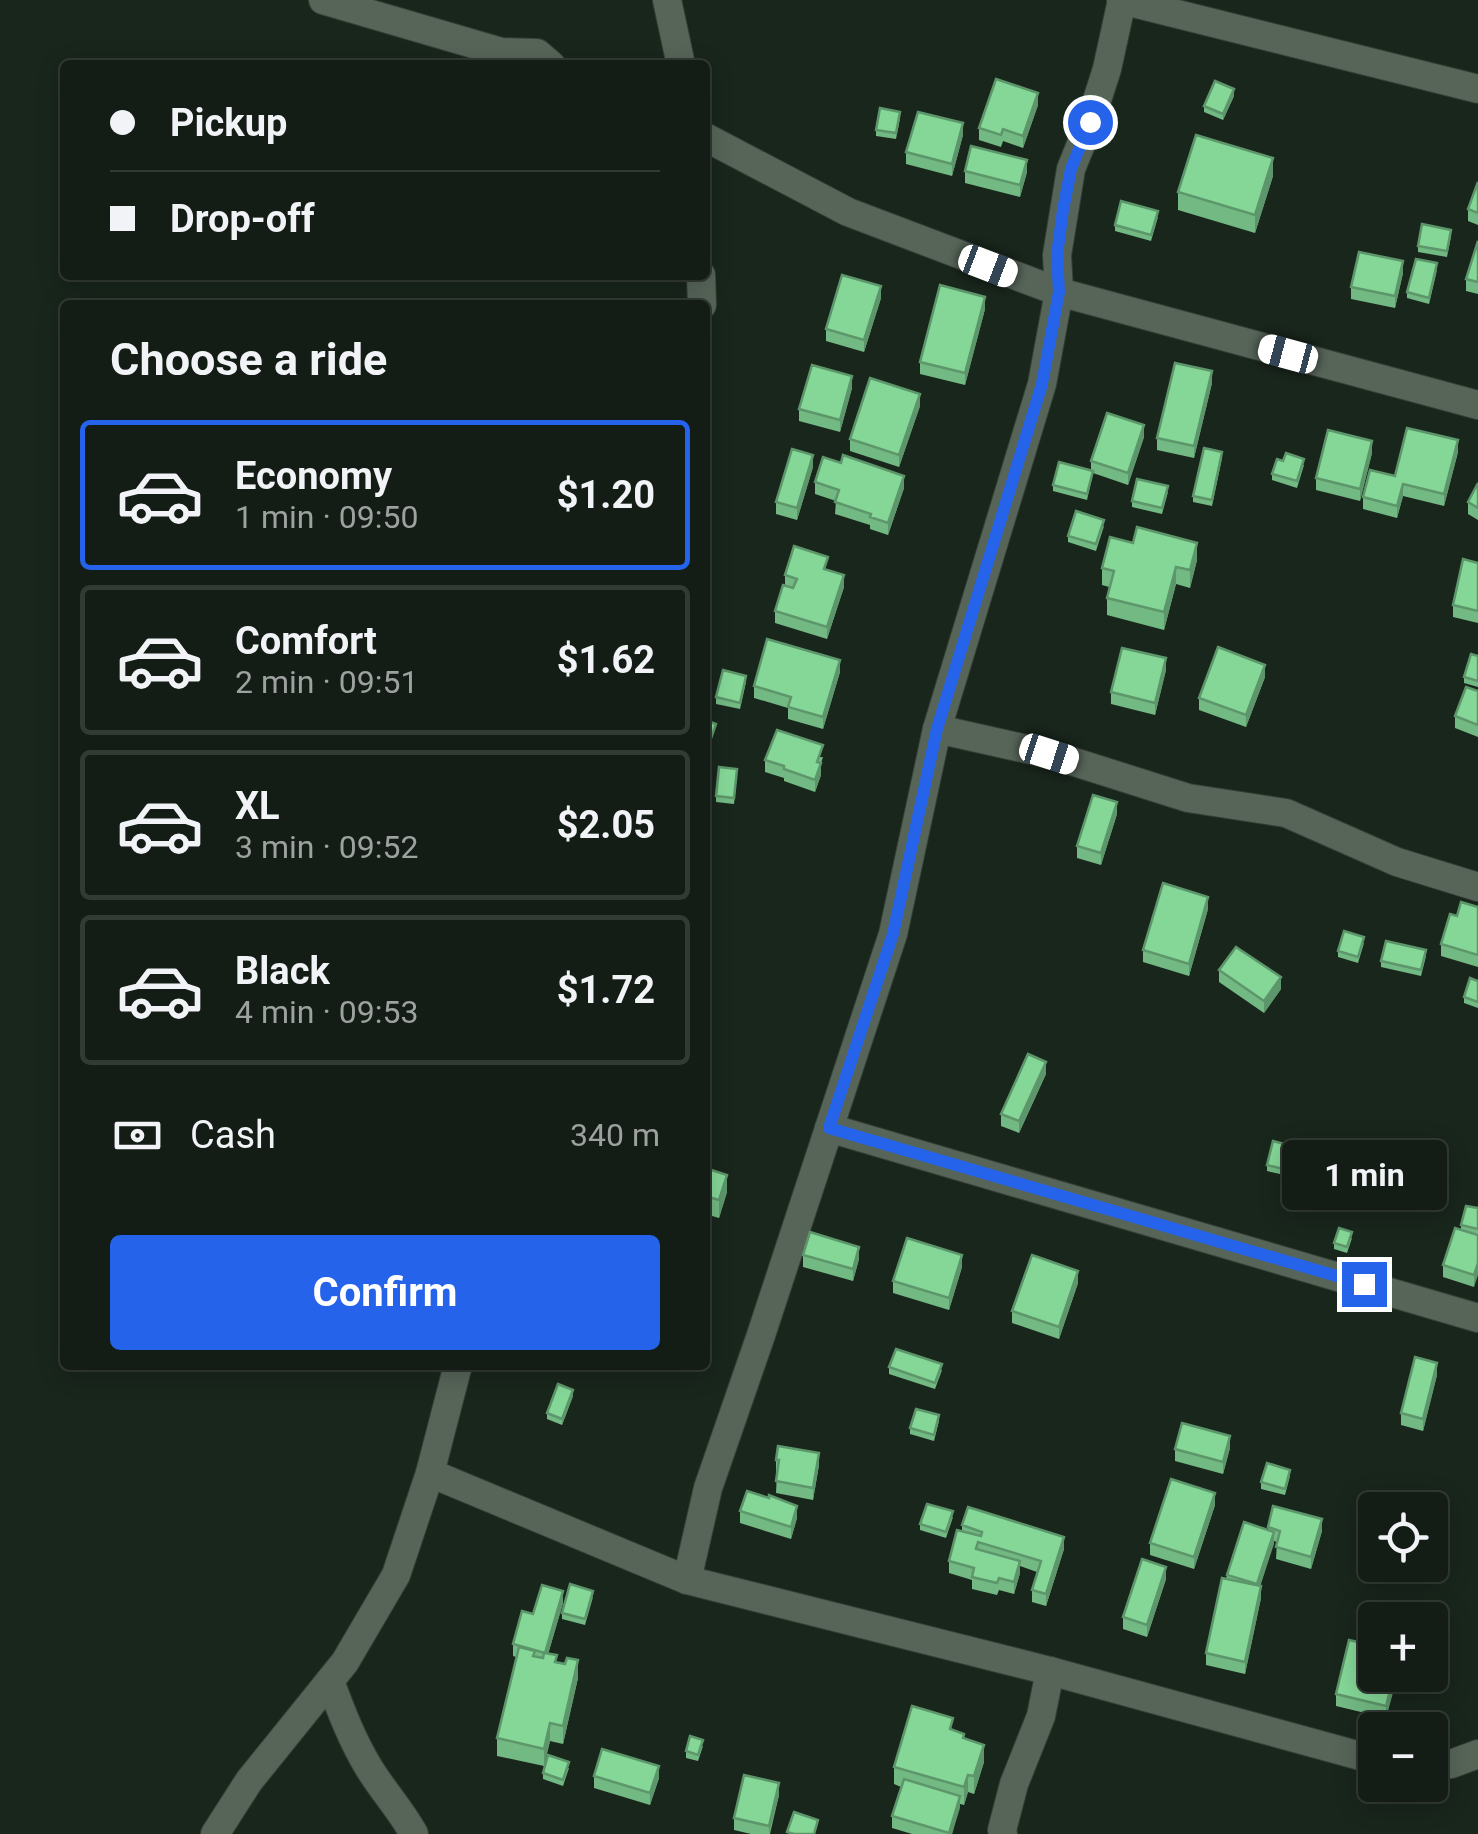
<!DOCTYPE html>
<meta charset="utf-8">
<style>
:root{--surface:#131c15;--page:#202922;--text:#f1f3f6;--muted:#9da1a0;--line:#323a34;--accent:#2563eb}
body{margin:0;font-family:Roboto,sans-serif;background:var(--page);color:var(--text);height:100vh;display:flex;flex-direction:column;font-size:38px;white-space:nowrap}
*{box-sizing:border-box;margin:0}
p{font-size:32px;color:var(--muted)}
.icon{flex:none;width:55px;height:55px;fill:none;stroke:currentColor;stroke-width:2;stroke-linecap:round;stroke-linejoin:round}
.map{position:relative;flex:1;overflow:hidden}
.drawer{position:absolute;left:60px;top:300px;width:650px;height:1070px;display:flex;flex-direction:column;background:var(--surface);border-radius:10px;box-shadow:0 5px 25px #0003,0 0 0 2px var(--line)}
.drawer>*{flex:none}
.hud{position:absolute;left:60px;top:60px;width:650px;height:220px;border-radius:10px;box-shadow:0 5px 25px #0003,0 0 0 2px var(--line);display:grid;align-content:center;height:220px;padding:0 50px;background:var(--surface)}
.buttons{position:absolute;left:1358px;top:1492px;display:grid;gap:20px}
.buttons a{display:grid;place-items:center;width:90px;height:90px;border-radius:10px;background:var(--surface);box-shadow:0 5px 25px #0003,0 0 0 2px var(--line);font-size:50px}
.end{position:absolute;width:45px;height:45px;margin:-22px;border:12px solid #2563eb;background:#fff;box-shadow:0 0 0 5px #fff}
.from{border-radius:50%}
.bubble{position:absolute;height:70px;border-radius:10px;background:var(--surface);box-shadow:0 5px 25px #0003,0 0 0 2px var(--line);font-size:32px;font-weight:700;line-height:70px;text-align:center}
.car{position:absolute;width:30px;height:60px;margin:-30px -15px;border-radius:12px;box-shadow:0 0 8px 2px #0007;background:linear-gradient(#fff 24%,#345 0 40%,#fff 0 76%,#345 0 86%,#fff 0)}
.hud b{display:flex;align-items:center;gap:35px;height:95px;font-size:38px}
.hud b+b{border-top:2px solid var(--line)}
.hud i{width:25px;height:25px;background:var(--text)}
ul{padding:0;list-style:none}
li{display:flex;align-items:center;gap:30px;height:150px;margin:0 20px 15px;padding:0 30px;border:5px solid var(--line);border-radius:10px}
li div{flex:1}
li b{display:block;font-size:38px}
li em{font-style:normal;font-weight:700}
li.selected{border-color:var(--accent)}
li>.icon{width:90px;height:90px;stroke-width:1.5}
h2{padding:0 50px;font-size:45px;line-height:120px}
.pay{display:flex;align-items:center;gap:25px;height:110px;padding:0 50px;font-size:38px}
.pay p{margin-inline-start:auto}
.primary-button{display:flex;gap:20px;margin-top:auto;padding:20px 50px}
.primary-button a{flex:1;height:115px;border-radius:10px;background:var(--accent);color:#fff;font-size:40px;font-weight:700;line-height:115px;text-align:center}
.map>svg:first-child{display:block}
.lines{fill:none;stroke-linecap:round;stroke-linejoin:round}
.minor-casing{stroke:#364038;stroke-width:30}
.minor{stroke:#576559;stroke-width:28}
.wall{fill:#72b983}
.shaded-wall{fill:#5d966a}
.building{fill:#85d798;stroke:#5d966a;stroke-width:2.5}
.route{stroke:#2563eb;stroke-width:12}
</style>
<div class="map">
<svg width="1478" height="1834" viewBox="0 0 1478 1834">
<rect width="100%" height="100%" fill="#19261c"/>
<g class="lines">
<defs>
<g id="minor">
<path d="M323 0 501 52 537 53 551 65"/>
<path d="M667 0 681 65"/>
<path d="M1121 0 1478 89"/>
<path d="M705 137 848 212 1059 292 1478 405"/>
<path d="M701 275 702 305"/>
<path d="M937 729 1049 754 1188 798 1286 813 1397 862 1478 887"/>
<path d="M829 1128 1478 1318"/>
<path d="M430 1473 687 1580 1050 1671 1375 1760"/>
<path d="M687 1580 708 1488 761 1335 893 934 937 729 1042 384 1059 292 1057 255 1071 169 1090 122 1107 69 1122 0"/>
<path d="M330 1681C341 1711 352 1740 369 1768 383 1791 401 1810 414 1834"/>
<path d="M1430 1766 1451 1764 1478 1754"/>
<path d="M215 1834 249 1781 345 1662 396 1575 430 1473 458 1365"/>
<path d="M1003 1834 1002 1830 1014 1784 1041 1716 1050 1671"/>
</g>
</defs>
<use href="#minor" class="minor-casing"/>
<use href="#minor" class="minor"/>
</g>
<g class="wall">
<path d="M1234 96 1223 120 1204 112V106Z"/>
<path d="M1038 105 1023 148 1003 141 1001 147 979 140V128Z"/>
<path d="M900 118 896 139 876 136V130Z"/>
<path d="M963 135 952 176 906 164V152Z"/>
<path d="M965 171 1027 172 1020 197 965 183Z"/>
<path d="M1273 176 1255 233 1178 210V192Z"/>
<path d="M1478 182V225L1468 221V209Z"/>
<path d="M1158 217 1151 241 1115 231V225Z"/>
<path d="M1451 236 1447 257 1418 252V246Z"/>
<path d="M1478 241V294L1466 291V279Z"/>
<path d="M1437 270 1429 304 1407 298V292Z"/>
<path d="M1403 273 1395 308 1351 299V287Z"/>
<path d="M881 298 864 352 826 341V329Z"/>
<path d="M985 309 965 385 920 374V362Z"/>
<path d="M1212 383 1194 458 1157 450V438Z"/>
<path d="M852 388 840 432 799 421V409Z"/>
<path d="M920 406 899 467 850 451V439Z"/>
<path d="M1144 437 1128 485 1093 473 1087 500 1053 491V485L1091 470V461Z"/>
<path d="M1458 452 1444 506 1403 496 1397 518 1363 509V497L1395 476Z"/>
<path d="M1372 453 1360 501 1316 490V478Z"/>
<path d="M1222 458 1212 506 1193 502V496Z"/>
<path d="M1283 461 1304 465 1297 488 1272 480V474Z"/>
<path d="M813 467 797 520 776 514V502Z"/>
<path d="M815 482 904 488 888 535 870 529V525L835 514 836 501 815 494Z"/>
<path d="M1478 483V520L1468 514V502Z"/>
<path d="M1168 492 1162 514 1132 507V501Z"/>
<path d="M1104 526 1096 551 1068 542V536Z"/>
<path d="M1133 543 1197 560 1190 588 1176 584 1164 630 1107 615V598L1109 587 1102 585V568Z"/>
<path d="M1478 563V623L1453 617V605Z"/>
<path d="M828 570 844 587 827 639 775 623V611L785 586V575Z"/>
<path d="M1478 656V687L1464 683V677Z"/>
<path d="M1166 670 1155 715 1111 704V692Z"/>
<path d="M840 672 823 729 788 719V708L754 698V686Z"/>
<path d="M1265 677 1246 727 1199 710V698Z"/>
<path d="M746 682 740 709 716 704V697Z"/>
<path d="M1478 691V737L1455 728V716Z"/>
<path d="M823 757 821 763V775L815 792 784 781V778L765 772V760Z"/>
<path d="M737 775 734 804 716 802V796Z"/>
<path d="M1117 814 1101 865 1077 858V846Z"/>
<path d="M1478 907V967L1441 956V944L1457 916Z"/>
<path d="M1208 909 1189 976 1143 962V950Z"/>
<path d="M1364 943 1358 963 1338 957V951Z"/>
<path d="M1426 956 1421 976 1381 967V961Z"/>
<path d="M1219 970 1281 989 1264 1013 1219 982Z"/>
<path d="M1478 981V1008L1464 1003V997Z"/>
<path d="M1046 1074 1019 1133 1001 1126V1114Z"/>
<path d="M1302 1155 1297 1178 1267 1171V1165Z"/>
<path d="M705 1168 727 1192 719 1218 705 1214Z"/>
<path d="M1478 1208V1235L1474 1287 1443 1277V1265L1461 1230V1225Z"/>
<path d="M1352 1238 1347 1253 1334 1249V1243Z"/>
<path d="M803 1255 859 1259 853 1281 803 1267Z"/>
<path d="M962 1267 949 1310 893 1293V1281Z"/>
<path d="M1078 1283 1059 1339 1012 1323V1311Z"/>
<path d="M889 1367 942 1370 935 1389 889 1374Z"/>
<path d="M1437 1375 1423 1431 1401 1425V1413Z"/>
<path d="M573 1396 562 1425 547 1419V1413Z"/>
<path d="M939 1421 934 1441 910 1434V1428Z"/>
<path d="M1230 1448 1223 1474 1175 1461V1449Z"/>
<path d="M776 1460 819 1465 813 1500 776 1493 777 1472H776Z"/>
<path d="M1290 1476 1285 1495 1261 1489V1482Z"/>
<path d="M1215 1505 1194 1569 1150 1555V1543Z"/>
<path d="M740 1511 797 1518 791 1539 740 1523Z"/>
<path d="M953 1517 946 1538 920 1530V1524Z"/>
<path d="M962 1525 1064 1549 1046 1606 1032 1602V1590L1037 1572 1020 1566V1573L1014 1594 999 1590 997 1595 972 1589V1580L949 1573V1561L962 1531Z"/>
<path d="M1268 1527 1322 1531 1311 1569 1276 1559 1277 1542 1274 1541 1260 1586 1261 1598 1245 1674 1206 1665V1653L1227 1575 1268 1530Z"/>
<path d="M1166 1579 1147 1637 1123 1629V1617Z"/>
<path d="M593 1597 585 1625 562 1619V1613Z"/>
<path d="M563 1603 548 1654 557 1662 578 1678 563 1744 550 1741 544 1766 497 1756V1738L516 1657 513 1656V1644L533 1614Z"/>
<path d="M1375 1675H1397L1386 1718 1336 1706V1694Z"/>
<path d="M953 1730 964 1739 984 1762 974 1794 968 1792 964 1805 960 1804 952 1834H912L892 1828V1816L901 1787 894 1784V1767Z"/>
<path d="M703 1746 698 1761 686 1758V1751Z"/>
<path d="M569 1768 563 1786 543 1779V1773Z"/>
<path d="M594 1776 659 1778 650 1805 594 1788Z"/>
<path d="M779 1795 770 1834H751L734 1830V1818Z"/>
</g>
<g class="shaded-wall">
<path d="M1234 89V96L1223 120V114Z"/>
<path d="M1038 93V105L1023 148V136Z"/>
<path d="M963 123V135L952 176V164Z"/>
<path d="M1273 158V176L1255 233V215Z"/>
<path d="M1027 160V172L1020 197V185Z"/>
<path d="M1403 261V273L1395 308V296Z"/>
<path d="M881 286V298L864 352V340Z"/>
<path d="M985 297V309L965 385V373Z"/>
<path d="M1212 371V383L1194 458V446Z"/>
<path d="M852 376V388L840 432V420Z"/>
<path d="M920 394V406L899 467V455Z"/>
<path d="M1144 425V437L1128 485V473Z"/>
<path d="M1458 440V452L1444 506V494Z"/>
<path d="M1372 441V453L1360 501V489Z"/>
<path d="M813 455V467L797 520V508Z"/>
<path d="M904 476V488L888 535V523Z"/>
<path d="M1403 484V496L1397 518V506Z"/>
<path d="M1197 543V560L1190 588V570Z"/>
<path d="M1176 567V584L1164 630V612Z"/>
<path d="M844 575V587L827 639V627Z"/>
<path d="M1166 658V670L1155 715V703Z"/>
<path d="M840 660V672L823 729V717Z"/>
<path d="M1265 665V677L1246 727V715Z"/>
<path d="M821 763V775L815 792V780Z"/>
<path d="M1117 802V814L1101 865V853Z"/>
<path d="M1208 897V909L1189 976V964Z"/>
<path d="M1281 977V989L1264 1013V1001Z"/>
<path d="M1046 1062V1074L1019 1133V1121Z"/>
<path d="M727 1175V1192L719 1218V1200Z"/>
<path d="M859 1247V1259L853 1281V1269Z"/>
<path d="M962 1255V1267L949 1310V1298Z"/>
<path d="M1478 1263V1275L1474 1287V1275Z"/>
<path d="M1078 1271V1283L1059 1339V1327Z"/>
<path d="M1437 1363V1375L1423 1431V1419Z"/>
<path d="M573 1390V1396L562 1425V1419Z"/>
<path d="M1230 1436V1448L1223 1474V1462Z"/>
<path d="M819 1453V1465L813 1500V1488Z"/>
<path d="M1215 1493V1505L1194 1569V1557Z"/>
<path d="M797 1506V1518L791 1539V1527Z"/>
<path d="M1322 1519V1531L1311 1569V1557Z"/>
<path d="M1274 1532V1544L1257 1596V1584Z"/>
<path d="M1064 1537V1549L1046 1606V1594Z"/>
<path d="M1020 1561V1573L1014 1594V1582Z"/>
<path d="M1166 1567V1579L1147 1637V1625Z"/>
<path d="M1261 1586V1598L1245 1674V1662Z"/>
<path d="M563 1591V1603L545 1665V1653Z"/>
<path d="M578 1660V1678L563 1744V1726Z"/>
<path d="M1394 1675H1397V1678L1386 1718V1706Z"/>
<path d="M550 1723V1741L544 1766V1749Z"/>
<path d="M984 1745V1762L974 1794V1776Z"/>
<path d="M659 1766V1778L650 1805V1793Z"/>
<path d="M968 1775V1792L964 1805V1787Z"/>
<path d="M779 1783V1795L769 1834V1826Z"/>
<path d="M960 1796V1808L952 1834H949Z"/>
</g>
<g class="building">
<path d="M996 79 1038 93 1023 136 1003 129 1001 135 979 128Z"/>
<path d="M1215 81 1234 89 1223 114 1204 106Z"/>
<path d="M880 108 900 112 896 133 876 130Z"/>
<path d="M918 112 963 123 952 164 906 152Z"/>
<path d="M1196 135 1273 158 1255 215 1178 192Z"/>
<path d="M971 146 1027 160 1020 185 965 171Z"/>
<path d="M1478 182V213L1468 209Z"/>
<path d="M1121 201 1158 211 1151 235 1115 225Z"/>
<path d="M1422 224 1451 230 1447 251 1418 246Z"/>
<path d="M1478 241V282L1466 279Z"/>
<path d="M1359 252 1403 261 1395 296 1351 287Z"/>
<path d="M1416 259 1437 263 1429 298 1407 292Z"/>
<path d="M842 275 881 286 864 340 826 329Z"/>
<path d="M940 285 985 297 965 373 920 362Z"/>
<path d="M1175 363 1212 371 1194 446 1157 438Z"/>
<path d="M812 365 852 376 840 420 799 409Z"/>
<path d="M870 378 920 394 899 455 850 439Z"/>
<path d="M1107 413 1144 425 1128 473 1091 461Z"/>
<path d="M1407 428 1458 440 1444 494 1403 484 1397 506 1363 497 1370 470 1395 476Z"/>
<path d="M1328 430 1372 441 1360 489 1316 478Z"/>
<path d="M1204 448 1222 452 1212 500 1193 496Z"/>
<path d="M792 449 813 455 797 508 776 502Z"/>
<path d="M1286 453 1304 459 1297 481 1272 474 1277 459 1283 461Z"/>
<path d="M843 455 904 476 888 523 870 517 871 514 835 502 839 490 815 482 823 457 841 463Z"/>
<path d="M1059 462 1093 471 1087 494 1053 485Z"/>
<path d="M1137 479 1168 486 1162 508 1132 501Z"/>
<path d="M1478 483V508L1468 502Z"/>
<path d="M1076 511 1104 520 1096 544 1068 536Z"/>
<path d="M1137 527 1197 543 1190 570 1176 567 1164 612 1107 598 1114 571 1102 568 1110 537 1133 543Z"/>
<path d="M794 546 828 557 824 569 844 575 827 627 775 611 783 585 793 588 797 579 785 575Z"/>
<path d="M1463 559 1478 563V611L1453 605Z"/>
<path d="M767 639 840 660 823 717 788 707 791 697 754 686Z"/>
<path d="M1218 647 1265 665 1246 715 1199 698Z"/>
<path d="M1122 648 1166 658 1155 703 1111 692Z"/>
<path d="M1471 654 1478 656V681L1464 677Z"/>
<path d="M723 670 746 676 740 703 716 697Z"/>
<path d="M1466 687 1478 691V725L1455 716Z"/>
<path d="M705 720 716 724 709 744 705 742Z"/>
<path d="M777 730 823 745 817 762 821 763 815 780 784 769V766L765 760Z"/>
<path d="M719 767 737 769 734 798 716 796Z"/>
<path d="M1093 795 1117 802 1101 853 1077 846Z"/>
<path d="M1163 883 1208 897 1189 964 1143 950Z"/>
<path d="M1461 902 1478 907V955L1441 944 1450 914 1457 916Z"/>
<path d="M1344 931 1364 937 1358 957 1338 951Z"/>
<path d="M1386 941 1426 950 1421 970 1381 961Z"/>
<path d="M1236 947 1281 977 1264 1001 1219 970Z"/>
<path d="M1470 978 1478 981V1002L1464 997Z"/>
<path d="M1028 1054 1046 1062 1019 1121 1001 1114Z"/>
<path d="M1273 1141 1302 1149 1297 1172 1267 1165Z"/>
<path d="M705 1168 727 1175 719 1200 705 1196Z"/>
<path d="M1466 1206 1478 1208V1229L1461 1225Z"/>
<path d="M1339 1228 1352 1232 1347 1247 1334 1243Z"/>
<path d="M1455 1228 1478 1235V1263L1474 1275 1443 1265Z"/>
<path d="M810 1232 859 1247 853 1269 803 1255Z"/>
<path d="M907 1238 962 1255 949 1298 893 1281Z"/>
<path d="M1032 1255 1078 1271 1059 1327 1012 1311Z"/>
<path d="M896 1349 942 1364 935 1383 889 1367Z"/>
<path d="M1415 1357 1437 1363 1423 1419 1401 1413Z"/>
<path d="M558 1384 573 1390 562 1419 547 1413Z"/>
<path d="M916 1409 939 1415 934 1435 910 1428Z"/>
<path d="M1182 1423 1230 1436 1223 1462 1175 1449Z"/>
<path d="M778 1446 819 1453 813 1488 776 1481 779 1460H776Z"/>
<path d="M1267 1463 1290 1470 1285 1489 1261 1482Z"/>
<path d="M1171 1479 1215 1493 1194 1557 1150 1543Z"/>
<path d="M747 1491 769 1498V1495L797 1506 791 1527 740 1511Z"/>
<path d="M927 1504 953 1511 946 1532 920 1524Z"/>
<path d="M1273 1506 1322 1519 1311 1557 1276 1547 1280 1531 1268 1527Z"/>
<path d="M968 1507 1064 1537 1046 1594 1032 1590 1041 1561 978 1542 976 1549 1020 1561 1014 1582 999 1578 997 1583 972 1577 974 1568 949 1561 957 1530 981 1536 982 1532 962 1525Z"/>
<path d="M1244 1522 1274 1532 1257 1584 1227 1575Z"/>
<path d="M1142 1559 1166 1567 1147 1625 1123 1617Z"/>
<path d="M1222 1578 1261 1586 1245 1662 1206 1653Z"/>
<path d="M570 1584 593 1591 585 1619 562 1613Z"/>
<path d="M542 1585 563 1591 545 1653 513 1644 522 1611 533 1614Z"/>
<path d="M1349 1640 1375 1646V1675H1394L1386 1706 1336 1694Z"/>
<path d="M519 1647 535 1651 533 1656 543 1658 544 1653 557 1655 555 1662 565 1664 567 1658 578 1660 563 1726 550 1723 544 1749 497 1738Z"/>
<path d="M912 1706 953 1718 950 1729 964 1734 963 1738 984 1745 974 1776 968 1775 964 1787 894 1767Z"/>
<path d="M690 1736 703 1740 698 1755 686 1751Z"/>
<path d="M602 1749 659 1766 650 1793 594 1776Z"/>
<path d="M548 1755 569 1762 563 1780 543 1773Z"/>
<path d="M744 1775 779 1783 769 1826 734 1818Z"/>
<path d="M904 1779 960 1796 949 1833 892 1816Z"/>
<path d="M794 1812 818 1820 814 1834H794L787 1832Z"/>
</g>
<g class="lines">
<path class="route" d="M1090 122 1071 169 1063 210 1057 255 1059 292 1042 384 937 729 893 934 829 1128 1364 1284"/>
</g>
</svg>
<div class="buttons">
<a><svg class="icon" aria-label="locate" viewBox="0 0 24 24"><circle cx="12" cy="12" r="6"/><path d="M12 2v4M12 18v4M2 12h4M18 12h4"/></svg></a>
<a>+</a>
<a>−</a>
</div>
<i class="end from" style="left:1090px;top:122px"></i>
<i class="end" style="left:1364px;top:1284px"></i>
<div class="bubble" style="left:1282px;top:1140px;width:165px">1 min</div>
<i class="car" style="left:988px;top:266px;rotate:111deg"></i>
<i class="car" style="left:1288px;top:354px;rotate:285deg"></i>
<i class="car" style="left:1049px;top:754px;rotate:108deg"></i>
<div class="hud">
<b><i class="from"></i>Pickup</b>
<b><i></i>Drop-off</b>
</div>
<section class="drawer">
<h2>Choose a ride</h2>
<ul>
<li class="selected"><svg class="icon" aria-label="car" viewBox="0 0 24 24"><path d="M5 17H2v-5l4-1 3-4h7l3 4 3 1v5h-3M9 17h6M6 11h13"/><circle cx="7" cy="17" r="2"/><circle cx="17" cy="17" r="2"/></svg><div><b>Economy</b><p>1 min · 09:50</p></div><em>$1.20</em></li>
<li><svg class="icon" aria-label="car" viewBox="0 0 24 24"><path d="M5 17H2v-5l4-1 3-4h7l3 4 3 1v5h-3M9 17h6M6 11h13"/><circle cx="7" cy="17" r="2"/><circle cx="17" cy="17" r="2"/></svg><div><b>Comfort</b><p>2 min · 09:51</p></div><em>$1.62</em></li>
<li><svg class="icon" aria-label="car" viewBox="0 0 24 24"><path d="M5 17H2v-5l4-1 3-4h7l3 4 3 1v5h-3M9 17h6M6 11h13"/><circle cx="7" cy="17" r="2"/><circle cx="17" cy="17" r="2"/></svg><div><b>XL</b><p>3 min · 09:52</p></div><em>$2.05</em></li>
<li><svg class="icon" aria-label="car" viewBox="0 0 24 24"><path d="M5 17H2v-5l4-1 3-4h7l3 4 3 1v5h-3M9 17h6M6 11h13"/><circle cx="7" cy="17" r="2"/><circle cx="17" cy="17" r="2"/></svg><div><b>Black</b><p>4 min · 09:53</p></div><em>$1.72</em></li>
</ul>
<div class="pay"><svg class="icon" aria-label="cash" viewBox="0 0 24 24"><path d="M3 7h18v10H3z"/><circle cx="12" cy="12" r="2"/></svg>Cash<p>340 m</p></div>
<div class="primary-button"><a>Confirm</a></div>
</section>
</div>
